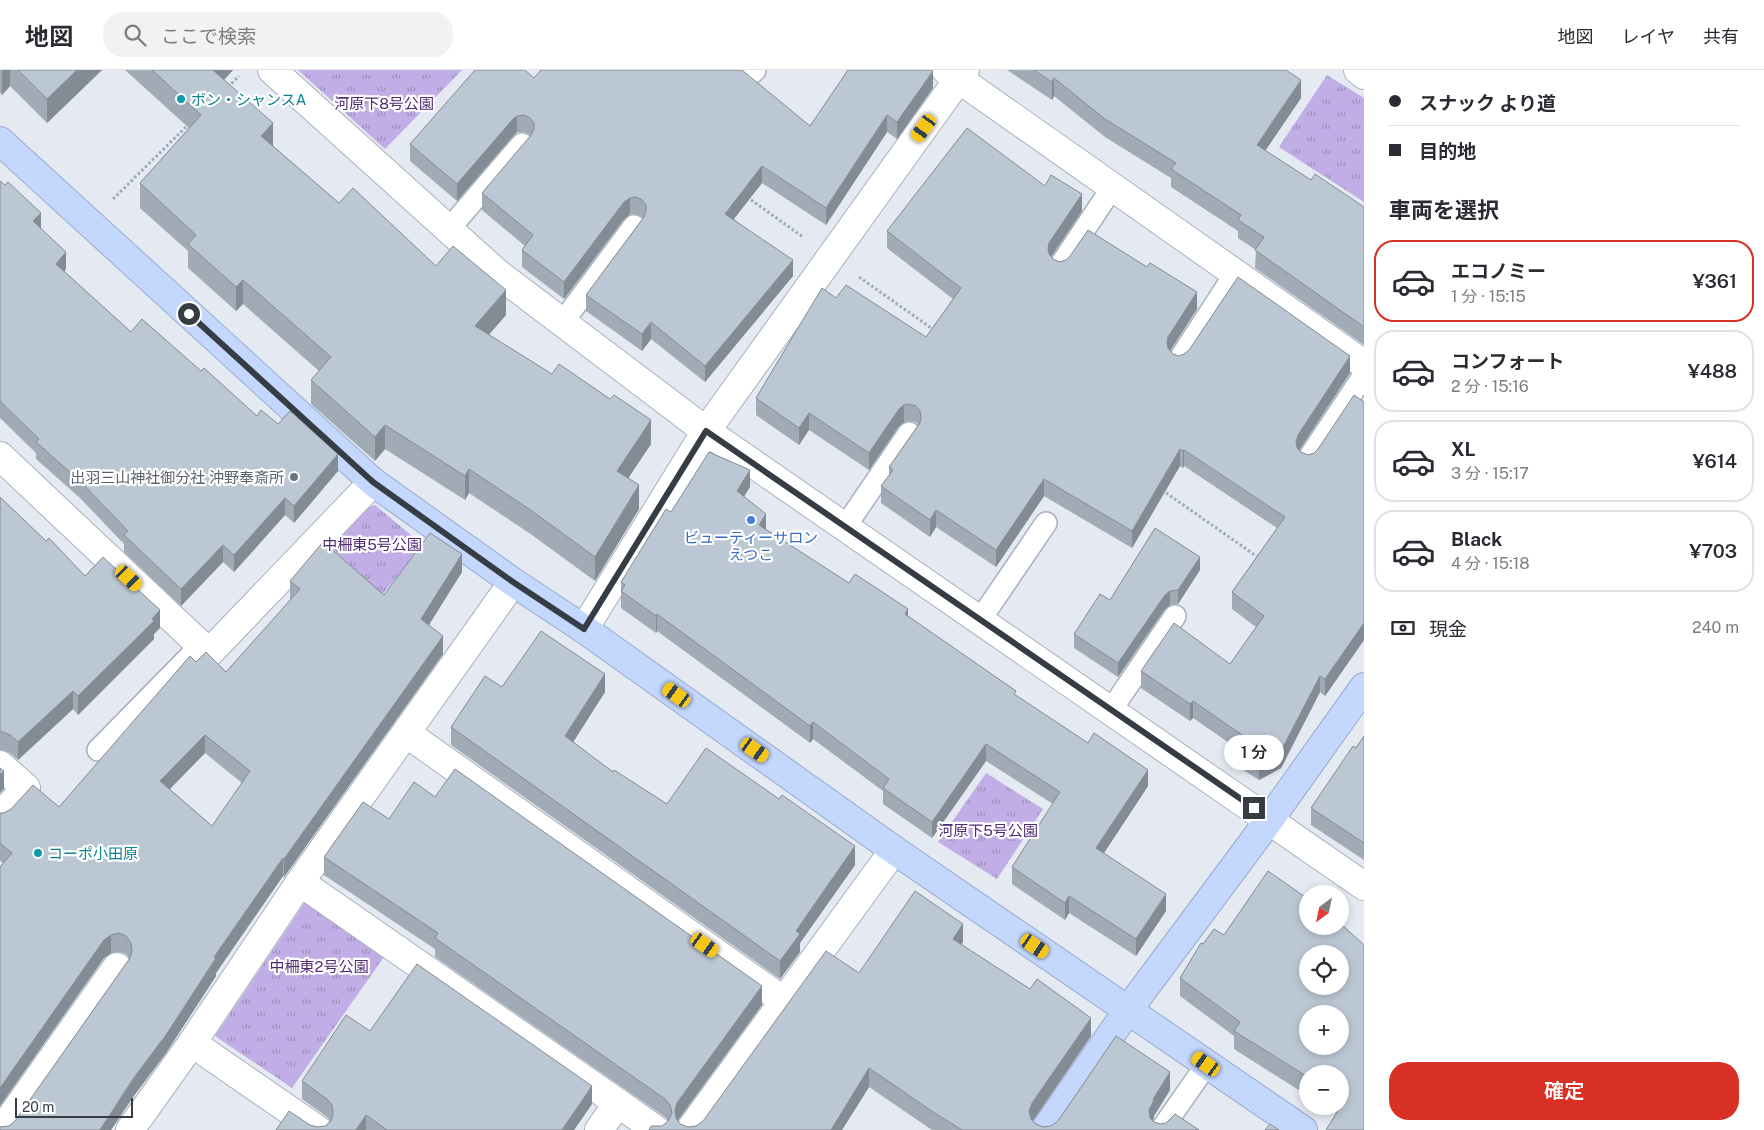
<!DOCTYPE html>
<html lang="ja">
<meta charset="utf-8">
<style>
:root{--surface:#fff;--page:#f2f2f3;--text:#2b2b33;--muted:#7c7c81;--line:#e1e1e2;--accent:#d93025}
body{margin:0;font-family:"Public Sans","Noto Sans JP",sans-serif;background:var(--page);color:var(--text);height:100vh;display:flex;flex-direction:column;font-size:19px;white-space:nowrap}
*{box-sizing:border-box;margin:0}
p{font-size:16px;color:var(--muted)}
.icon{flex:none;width:28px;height:28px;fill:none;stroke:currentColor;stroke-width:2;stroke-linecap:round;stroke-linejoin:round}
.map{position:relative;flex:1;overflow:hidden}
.drawer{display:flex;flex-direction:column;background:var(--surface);width:400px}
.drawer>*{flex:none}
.hud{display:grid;align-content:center;height:110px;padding:0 25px;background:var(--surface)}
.needle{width:32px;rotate:213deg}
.controls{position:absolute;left:1299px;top:815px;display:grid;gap:10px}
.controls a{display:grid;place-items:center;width:50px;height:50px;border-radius:50%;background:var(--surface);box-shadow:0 2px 8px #0003;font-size:25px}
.scale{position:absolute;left:15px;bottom:12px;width:118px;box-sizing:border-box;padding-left:5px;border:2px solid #353c44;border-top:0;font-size:14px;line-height:18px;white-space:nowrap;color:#353c44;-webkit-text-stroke:4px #fff;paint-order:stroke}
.end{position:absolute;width:22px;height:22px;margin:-11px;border:6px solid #353c44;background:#fff;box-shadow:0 0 0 2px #fff}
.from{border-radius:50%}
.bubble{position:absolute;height:35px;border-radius:18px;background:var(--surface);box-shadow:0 2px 8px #0003;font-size:16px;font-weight:600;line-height:35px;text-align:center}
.car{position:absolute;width:15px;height:30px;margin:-15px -8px;border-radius:6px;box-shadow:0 0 4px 1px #0007;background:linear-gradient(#f5c518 24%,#345 0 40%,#f5c518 0 76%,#345 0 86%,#f5c518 0)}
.hud b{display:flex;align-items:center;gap:18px;height:48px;font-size:19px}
.hud b+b{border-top:1px solid var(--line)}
.hud i{width:12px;height:12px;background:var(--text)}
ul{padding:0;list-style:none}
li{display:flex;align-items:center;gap:15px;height:82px;margin:0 10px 8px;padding:0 15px;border:2px solid var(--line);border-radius:20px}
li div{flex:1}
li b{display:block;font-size:19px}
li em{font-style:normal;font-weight:600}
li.on{border-color:var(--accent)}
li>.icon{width:45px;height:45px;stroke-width:1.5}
h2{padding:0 25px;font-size:22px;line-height:60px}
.pay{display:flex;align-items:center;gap:12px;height:55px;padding:0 25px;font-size:19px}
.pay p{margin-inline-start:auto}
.cta{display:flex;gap:10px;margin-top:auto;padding:10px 25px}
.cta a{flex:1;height:58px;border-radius:20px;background:var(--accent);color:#fff;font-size:20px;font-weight:600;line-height:58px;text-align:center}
header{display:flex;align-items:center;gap:30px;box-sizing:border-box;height:70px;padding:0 25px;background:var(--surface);border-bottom:1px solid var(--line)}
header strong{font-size:24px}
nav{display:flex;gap:28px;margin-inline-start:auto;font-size:18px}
.search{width:350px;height:45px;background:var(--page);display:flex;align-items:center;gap:12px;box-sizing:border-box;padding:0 18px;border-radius:20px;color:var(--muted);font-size:19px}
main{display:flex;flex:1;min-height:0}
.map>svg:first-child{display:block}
.park{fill:url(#park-tufts)}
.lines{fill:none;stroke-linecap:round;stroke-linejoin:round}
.lane-casing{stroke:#a8b1bd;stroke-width:24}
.street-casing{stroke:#a8b1bd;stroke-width:30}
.secondary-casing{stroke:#96aad1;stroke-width:30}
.path{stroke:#99aabe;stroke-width:3;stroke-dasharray:2.5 2.5;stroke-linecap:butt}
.lane{stroke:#fff;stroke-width:21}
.street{stroke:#fff;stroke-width:28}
.secondary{stroke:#c4d7fd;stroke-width:28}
.wall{fill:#a1abb5;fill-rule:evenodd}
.shaded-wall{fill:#838b94}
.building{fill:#bbc7d3;stroke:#838b94;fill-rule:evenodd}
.route{stroke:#353c44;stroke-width:6}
.culture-dot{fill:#0f9aa8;stroke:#fff;stroke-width:2}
.worship-dot{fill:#6b7280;stroke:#fff;stroke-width:2}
.shop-dot{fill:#3f7fe0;stroke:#fff;stroke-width:2}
.labels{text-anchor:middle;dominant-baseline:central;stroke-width:4.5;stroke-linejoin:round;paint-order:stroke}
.culture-label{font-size:15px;fill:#0d838f;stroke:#fff;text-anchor:start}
.park-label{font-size:15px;fill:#512a74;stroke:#fff}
.worship-label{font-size:15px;fill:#5b616d;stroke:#fff;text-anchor:end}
.shop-label{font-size:15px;fill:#366cbe;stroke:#fff}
</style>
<header>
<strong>地図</strong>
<div class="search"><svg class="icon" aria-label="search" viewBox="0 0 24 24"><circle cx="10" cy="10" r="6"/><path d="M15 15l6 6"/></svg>ここで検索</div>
<nav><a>地図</a><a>レイヤ</a><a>共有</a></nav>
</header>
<main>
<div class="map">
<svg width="1364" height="1060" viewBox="0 0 1364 1060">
<defs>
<pattern id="park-tufts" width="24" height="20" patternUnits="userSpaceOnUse" patternTransform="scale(1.25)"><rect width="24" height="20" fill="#c2aee6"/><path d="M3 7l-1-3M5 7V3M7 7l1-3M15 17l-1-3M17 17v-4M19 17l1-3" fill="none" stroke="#9e8fbc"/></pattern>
</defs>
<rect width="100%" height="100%" fill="#e5eaf2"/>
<g class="park">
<path d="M298 0H462L385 79Z"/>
<path d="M1327 5 1364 28V132L1279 77Z"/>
<path d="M375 435 423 475 382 525 329 476 355 443Z"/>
<path d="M986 703 1043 739 997 809 938 772Z"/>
<path d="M307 829 386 884 292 1018 215 966Z"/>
</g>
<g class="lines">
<defs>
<g id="lane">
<path d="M752 3 755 0"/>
<path d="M449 159 522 74"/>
<path d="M1060 196 1112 118"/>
<path d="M562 253 634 156"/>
<path d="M1179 290 1235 204"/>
<path d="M1308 389 1364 305"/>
<path d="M845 457 909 363"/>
<path d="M980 550 1046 453"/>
<path d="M1111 640 1175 546"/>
<path d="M98 680 201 575"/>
<path d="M1161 1060 1207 994"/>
</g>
<g id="street">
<path d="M272 0 497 203 706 361 1364 816"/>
<path d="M946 0 1364 294"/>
<path d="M1358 0 1364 5"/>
<path d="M0 386 209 583 373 412"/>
<path d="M584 559 706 361 965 0"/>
<path d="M406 663 784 931"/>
<path d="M0 695 26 718 0 746"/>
<path d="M300 812 618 1033 599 1060"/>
<path d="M192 973 318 1060"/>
<path d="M618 1033 656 1060"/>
<path d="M2 1060 117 897"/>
<path d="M130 1060 192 973 300 812 513 512"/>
<path d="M690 1060 894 780"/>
</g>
<g id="secondary">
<path d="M0 71 373 412 513 512 584 559 894 780 1303 1060"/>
<path d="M1045 1060 1128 940 1270 749 1364 617"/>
</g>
</defs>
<use href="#lane" class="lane-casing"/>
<use href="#street" class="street-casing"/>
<use href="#secondary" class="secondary-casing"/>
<g class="path">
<path d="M228 17 239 6"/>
<path d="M747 127 803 167"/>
<path d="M113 129 189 54"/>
<path d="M859 207 934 260"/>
<path d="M1162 420 1259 488"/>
</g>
<use href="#lane" class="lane"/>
<use href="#street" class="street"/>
<use href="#secondary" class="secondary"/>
</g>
<g class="wall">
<path d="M0 0H102L47 53 10 16 2 25 0 23Z"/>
<path d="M125 0H233L224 10 273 76 339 133 436 196 506 245 489 265 651 374 628 408 639 439 595 511 532 465 469 423 465 430 385 379 375 391 311 334V310L319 301 243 234 236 241 188 198V181L140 138V113L189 58Z"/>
<path d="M1007 0H1286L1301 28 1265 81 1311 110 1364 137V275L1255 198 1256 180 1238 168V161L1171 117V108L1105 67 1054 26 1052 30Z"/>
<path d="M534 8 810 56 933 18 897 69 887 62 826 155 762 113 734 149 793 206 705 312 651 269 642 281 586 241V225L643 148 641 146 635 144H630L624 149 564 229 522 197V180L525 176 482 140V123L531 66 530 65 524 62H517L513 66 457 131 410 91V74Z"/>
<path d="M0 111 41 158 66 199 64 201 131 262 201 301 257 346 278 354 338 401 294 453 285 445 234 502 223 492 181 536 124 482V474L80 428 36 389V383L0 348Z"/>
<path d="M1045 116 1082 141 1051 187 1053 189 1197 239 1170 281 1173 284 1179 286 1350 303 1299 380 1301 382 1308 385 1314 383 1364 332V570L1325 626 1320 622 1281 698 1259 710 1234 694 1235 677 1193 648 1190 651 1141 618V601L1230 594 1256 557 1232 539V522L1277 458 1184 396 1183 398 1180 396 1132 478 1044 426 996 497 936 457 930 467 881 433V416L889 405V397L918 355 916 352 909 351 904 352 899 356 869 400 809 360 799 375 756 345V328L836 228 926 267 953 229 887 178V161Z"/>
<path d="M750 417 744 426 766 460 849 513 908 547 1016 626 1148 716 1104 783 1166 841 1136 886 1069 843 1065 850 1012 814V797L1053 734 986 691 932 768 883 734V721L813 669 810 673 657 561 656 563 621 538V512L671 442Z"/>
<path d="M0 427 46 471 85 506 160 558 154 564V569L78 645 73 639 18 690 10 683 3 680H0Z"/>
<path d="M1200 500 1178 534 1170 535 1165 539 1118 607 1074 578V564L1110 530Z"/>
<path d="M462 502 429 555 443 584 284 807 283 806 216 903V906L166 983 133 1027 111 1060H0L1 1057 9 1056 15 1051 129 889 126 884 119 882 111 883 104 888 0 1036V797L3 793 0 791V743L59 737 196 592 226 602 291 530 290 529V511L384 525ZM205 683 242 713 212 756 170 719Z"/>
<path d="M502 617 605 622 573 672 613 702 667 734 855 795 800 873V882L780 909 451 675V657Z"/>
<path d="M1364 666V790L1311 755V738Z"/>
<path d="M435 727 762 935 678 1051 680 1054 688 1057 696 1056 703 1051 859 903 963 872 961 874 1091 966 1033 1051 1036 1054 1043 1057 1051 1056 1170 1020 1154 1046V1048L1153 1051 1154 1052 1160 1054 1199 1060H932L869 1017 842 1060H649L662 1056 668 1051 665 1047 435 887V879L324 805V787L389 749Z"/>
<path d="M1224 865 1364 875V1060L1325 1036H1340V1004H1308V1026L1234 979V966L1180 926V908L1203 874Z"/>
<path d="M370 961 592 1034 574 1060H276L310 1055 317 1057 325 1056 330 1051 327 1047 302 1029V1011Z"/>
</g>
<g class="shaded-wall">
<path d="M2 0H10V16L2 25Z"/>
<path d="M77 0H102L47 53V29Z"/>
<path d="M212 0H233L212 23Z"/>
<path d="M933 1V18L897 69V52Z"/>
<path d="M1054 8V26L1052 30V12Z"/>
<path d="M1301 10V28L1257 93V75Z"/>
<path d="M887 45V62L826 155V138Z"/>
<path d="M517 46V62L513 66 457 131V114L513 49Z"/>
<path d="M273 53V77L261 66Z"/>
<path d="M762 96V113L725 160V144Z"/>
<path d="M1082 124V141L1049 190 1048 178 1049 173Z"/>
<path d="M630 128V144L624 149 564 229V212L624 132Z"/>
<path d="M41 143V160L33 151Z"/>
<path d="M66 182V199L56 211V194Z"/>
<path d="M793 190V206L705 312V296Z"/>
<path d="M243 210V234L236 241V217Z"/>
<path d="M506 220V245L475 280V256Z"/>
<path d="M1197 222V239L1168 284 1167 273 1168 267Z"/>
<path d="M651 252V269L642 281V264Z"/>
<path d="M1350 286V303L1298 382 1296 372 1298 365Z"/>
<path d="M904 335V352L899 356 869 400V383L899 339Z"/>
<path d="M809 343V360L799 375V358Z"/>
<path d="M651 350V374L617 425V401Z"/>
<path d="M385 355V379L375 391V367Z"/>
<path d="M1180 379V396L1132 478V461Z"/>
<path d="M1184 380V396L1183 398V381Z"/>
<path d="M338 384V401L294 453V436Z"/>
<path d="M469 399V423L465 430V406Z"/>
<path d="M750 400V417L737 438V421Z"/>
<path d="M1044 409V426L996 497V480Z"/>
<path d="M639 415V439L595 511V487Z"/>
<path d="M285 428V445L234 502V485Z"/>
<path d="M936 440V457L930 467V450Z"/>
<path d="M766 444V460L759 455Z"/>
<path d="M223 475V492L181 536V519Z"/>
<path d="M462 484V502L421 567V549Z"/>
<path d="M1200 487V500L1178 534V520Z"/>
<path d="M1170 521V535L1165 539 1118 607V593L1165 525Z"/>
<path d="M908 539V556L905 544Z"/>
<path d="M160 540V558L154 564V569L78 645V626Z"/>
<path d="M657 544V561L656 563V546Z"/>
<path d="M1364 553V570L1325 626V609Z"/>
<path d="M443 566V584L284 807V789Z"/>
<path d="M605 604V622L565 685V666Z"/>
<path d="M1320 606V622L1281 698 1259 710V693Z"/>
<path d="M73 621V639L18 690V672Z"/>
<path d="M1193 631V648L1190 651V634Z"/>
<path d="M813 652V669L810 673V656Z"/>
<path d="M205 665V683L160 729V711Z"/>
<path d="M986 674V691L932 768V752Z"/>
<path d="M1148 700V716L1096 795V778Z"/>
<path d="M4 701V719L0 723V705Z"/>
<path d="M855 776V795L800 873V882L780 909V891L796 861Z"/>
<path d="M283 788V806L216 903V906L166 983 133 1027 111 1060H100L214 887Z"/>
<path d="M1166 824V841L1136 886V869Z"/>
<path d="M1069 826V843L1065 850V833Z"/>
<path d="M963 854V872L953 887V869Z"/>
<path d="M111 865V883L104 888 0 1036V1018L104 870Z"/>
<path d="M762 916V935L677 1051 675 1058V1040L677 1033Z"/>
<path d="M1091 948V966L1032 1052 1029 1041 1032 1033Z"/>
<path d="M869 998V1017L842 1060H831Z"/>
<path d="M1170 1002V1020L1154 1046V1048L1149 1058V1040L1153 1029Z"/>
<path d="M592 1016V1034L574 1060H562Z"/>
<path d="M366 1045V1060H356Z"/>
</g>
<g class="building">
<path d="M18 0H77L47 29Z"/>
<path d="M152 0H213L273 53 261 66 339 133 353 118 436 196 453 176 506 220 475 256 552 304 559 294 610 329 614 325 651 350 617 401 639 415 595 487 532 441 469 399 465 406 385 355 375 367 311 310 331 287 243 210 236 217 188 174 196 165 140 113 201 45Z"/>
<path d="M475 0H525L534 8 541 0H742L810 56 848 0H930L933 1 897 52 887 45 826 138 762 96 725 144 793 190 705 296 651 252 642 264 586 225 644 147 646 141V135L641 129 635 127 630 128 624 132 564 212 522 180 533 165 482 123 531 65 534 59V53L530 48 524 45 517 46 513 49 457 114 410 74Z"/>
<path d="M1034 0H1286L1301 10 1257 75 1311 110 1315 104 1364 137V257L1255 180 1264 167 1238 150 1241 145 1171 99 1176 93 1105 49 1054 8 1052 12Z"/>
<path d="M967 58 1045 116 1051 105 1082 124 1049 173 1048 178 1049 184 1053 189 1059 192 1066 190 1070 186 1088 160 1147 197 1150 193 1197 222 1168 267 1167 273 1168 278 1173 284 1179 286 1184 284 1189 280 1238 207 1350 286 1298 365 1296 372 1297 378 1301 382 1308 385 1314 383 1318 379 1354 325 1364 332V553L1325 609 1320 606 1281 681 1259 693 1234 678 1242 665 1193 631 1190 634 1141 601 1174 553 1230 594 1264 546 1232 522 1285 447 1184 380 1183 381 1180 379 1132 461 1044 409 996 480 936 440 930 450 881 416 893 400 889 397 920 353 921 347 920 341 916 336 909 334 904 335 899 339 869 383 809 343 799 358 756 328 822 218 836 228 846 215 926 267 961 218 887 161Z"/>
<path d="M0 111 5 115 8 112 41 143 33 151 66 182 56 194 131 262 142 249 201 301 204 298 257 346 261 340 278 354 290 341 338 384 294 436 285 428 234 485 223 475 181 519 124 465 128 461 80 411 36 372 39 369 0 331Z"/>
<path d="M709 382 750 400 737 421 766 444 759 455 849 513 855 504 908 539 905 544 1016 621 1014 624 1088 673 1094 663 1148 700 1096 778 1166 824 1136 869 1069 826 1065 833 1012 797 1060 722 986 674 932 752 883 718 889 709 813 652 810 656 657 544 656 546 621 521 625 515 621 512 666 439 671 442Z"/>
<path d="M0 427 46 471 49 468 85 506 103 487 160 540 152 549 154 551 78 626 73 621 18 672 10 665 3 662H0Z"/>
<path d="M1155 458 1200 487 1178 520 1170 521 1165 525 1118 593 1074 564 1100 524 1110 530Z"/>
<path d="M430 463 462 484 421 549 443 566 284 789 283 788 214 887 216 888 166 965 133 1009 100 1060H0V1057L9 1056 15 1051 130 888 132 881 131 873 126 866 119 863 111 865 104 870 0 1018V797L12 783 0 773V743H4L11 739 33 715 59 737 190 586 196 592 206 582 226 602 300 519 290 511 323 472 384 525ZM205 665 250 701 212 756 160 711Z"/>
<path d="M541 561 605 604 565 666 613 702 614 700 667 734 706 678 779 729 782 725 855 776 796 861 800 864 780 891 451 657 485 606 502 617Z"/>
<path d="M1364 666V773L1311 738 1353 676 1356 678Z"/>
<path d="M0 698 4 701 0 705Z"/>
<path d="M455 699 762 916 677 1033 675 1040 676 1048 680 1054 688 1057 696 1056 703 1051 826 881 859 903 915 821 963 854 953 869 1030 919 1037 909 1091 948 1032 1033 1029 1041 1031 1049 1036 1054 1043 1057 1051 1056 1058 1051 1116 966 1170 1002 1153 1029 1154 1030 1149 1040 1150 1048 1154 1052 1160 1054 1166 1053 1175 1044 1199 1060H962L933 1042 869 998 831 1060H649L651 1056H662L668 1051 672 1043 670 1035 665 1029 435 868 438 863 324 787 363 732 389 749 414 712 435 727Z"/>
<path d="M1268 801 1308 829V856H1340V853L1364 875V1060H1326L1344 1031 1340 1028V1004H1308V1007L1234 961 1240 952 1180 908 1201 873 1203 874 1214 859 1224 865ZM1308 884H1340V916H1308ZM1308 944H1340V976H1308Z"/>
<path d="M417 894 592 1016 562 1060H387L366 1045 356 1060H276L289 1041 310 1055 317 1057 325 1056 331 1051 333 1044 332 1035 327 1029 302 1011 346 945 370 961Z"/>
<path d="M1270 1054 1279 1060H1265Z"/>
</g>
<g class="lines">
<path class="route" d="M189 244 373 412 513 512 584 559 706 361 1254 738"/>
</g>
<g class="culture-dot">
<circle cx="181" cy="29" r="5"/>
<circle cx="38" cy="783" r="5"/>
</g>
<circle class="worship-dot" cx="294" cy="407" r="5"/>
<circle class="shop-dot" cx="751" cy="450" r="5"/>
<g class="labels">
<g class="culture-label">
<text x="191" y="29">ボン・シャンスA</text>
<text x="48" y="783">コーポ小田原</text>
</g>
<g class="park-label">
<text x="384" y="33">河原下8号公園</text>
<text x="372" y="474">中柵東5号公園</text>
<text x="988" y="760">河原下5号公園</text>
<text x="319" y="896">中柵東2号公園</text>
</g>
<g class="worship-label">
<text x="284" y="407">出羽三山神社御分社 沖野奉斎所</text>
</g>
<g class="shop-label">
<text x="751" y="467">ビューティーサロン<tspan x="751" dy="17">えつこ</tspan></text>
</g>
</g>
</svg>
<div class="controls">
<a><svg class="needle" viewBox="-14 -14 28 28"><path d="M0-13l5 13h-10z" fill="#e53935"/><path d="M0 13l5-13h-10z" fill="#7c7c81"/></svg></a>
<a><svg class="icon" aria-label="locate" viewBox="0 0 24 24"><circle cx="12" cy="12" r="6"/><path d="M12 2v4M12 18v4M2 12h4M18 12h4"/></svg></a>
<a>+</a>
<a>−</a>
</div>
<div class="scale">20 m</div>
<i class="end from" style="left:189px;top:244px"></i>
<i class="end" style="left:1254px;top:738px"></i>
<div class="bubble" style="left:1224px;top:665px;width:60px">1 分</div>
<i class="car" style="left:924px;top:58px;rotate:216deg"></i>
<i class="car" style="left:129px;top:508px;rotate:133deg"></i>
<i class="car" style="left:677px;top:625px;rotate:305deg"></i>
<i class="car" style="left:755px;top:680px;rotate:125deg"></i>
<i class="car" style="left:705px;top:875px;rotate:125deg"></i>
<i class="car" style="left:1035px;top:876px;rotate:124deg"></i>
<i class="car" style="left:1206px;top:994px;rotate:305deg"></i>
</div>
<section class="drawer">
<div class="hud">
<b><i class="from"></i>スナック より道</b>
<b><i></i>目的地</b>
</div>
<h2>車両を選択</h2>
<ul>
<li class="on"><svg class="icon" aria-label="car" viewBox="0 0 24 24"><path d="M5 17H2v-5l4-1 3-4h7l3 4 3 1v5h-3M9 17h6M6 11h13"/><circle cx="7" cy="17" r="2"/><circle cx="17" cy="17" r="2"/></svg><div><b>エコノミー</b><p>1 分 · 15:15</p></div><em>¥361</em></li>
<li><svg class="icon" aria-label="car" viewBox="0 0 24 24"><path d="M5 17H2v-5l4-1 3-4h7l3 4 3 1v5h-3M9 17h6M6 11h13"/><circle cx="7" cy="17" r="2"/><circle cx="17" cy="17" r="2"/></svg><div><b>コンフォート</b><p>2 分 · 15:16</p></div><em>¥488</em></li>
<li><svg class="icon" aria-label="car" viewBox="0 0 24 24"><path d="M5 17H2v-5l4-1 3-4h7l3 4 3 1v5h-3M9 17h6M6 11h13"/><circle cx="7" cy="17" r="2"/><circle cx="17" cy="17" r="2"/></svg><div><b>XL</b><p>3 分 · 15:17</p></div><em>¥614</em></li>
<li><svg class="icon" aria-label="car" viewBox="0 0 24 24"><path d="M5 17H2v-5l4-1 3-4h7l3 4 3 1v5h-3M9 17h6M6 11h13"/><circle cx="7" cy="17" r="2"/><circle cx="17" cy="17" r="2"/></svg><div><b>Black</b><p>4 分 · 15:18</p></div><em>¥703</em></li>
</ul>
<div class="pay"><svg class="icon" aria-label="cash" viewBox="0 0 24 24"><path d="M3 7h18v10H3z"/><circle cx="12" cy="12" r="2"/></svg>現金<p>240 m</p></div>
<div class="cta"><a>確定</a></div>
</section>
</main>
